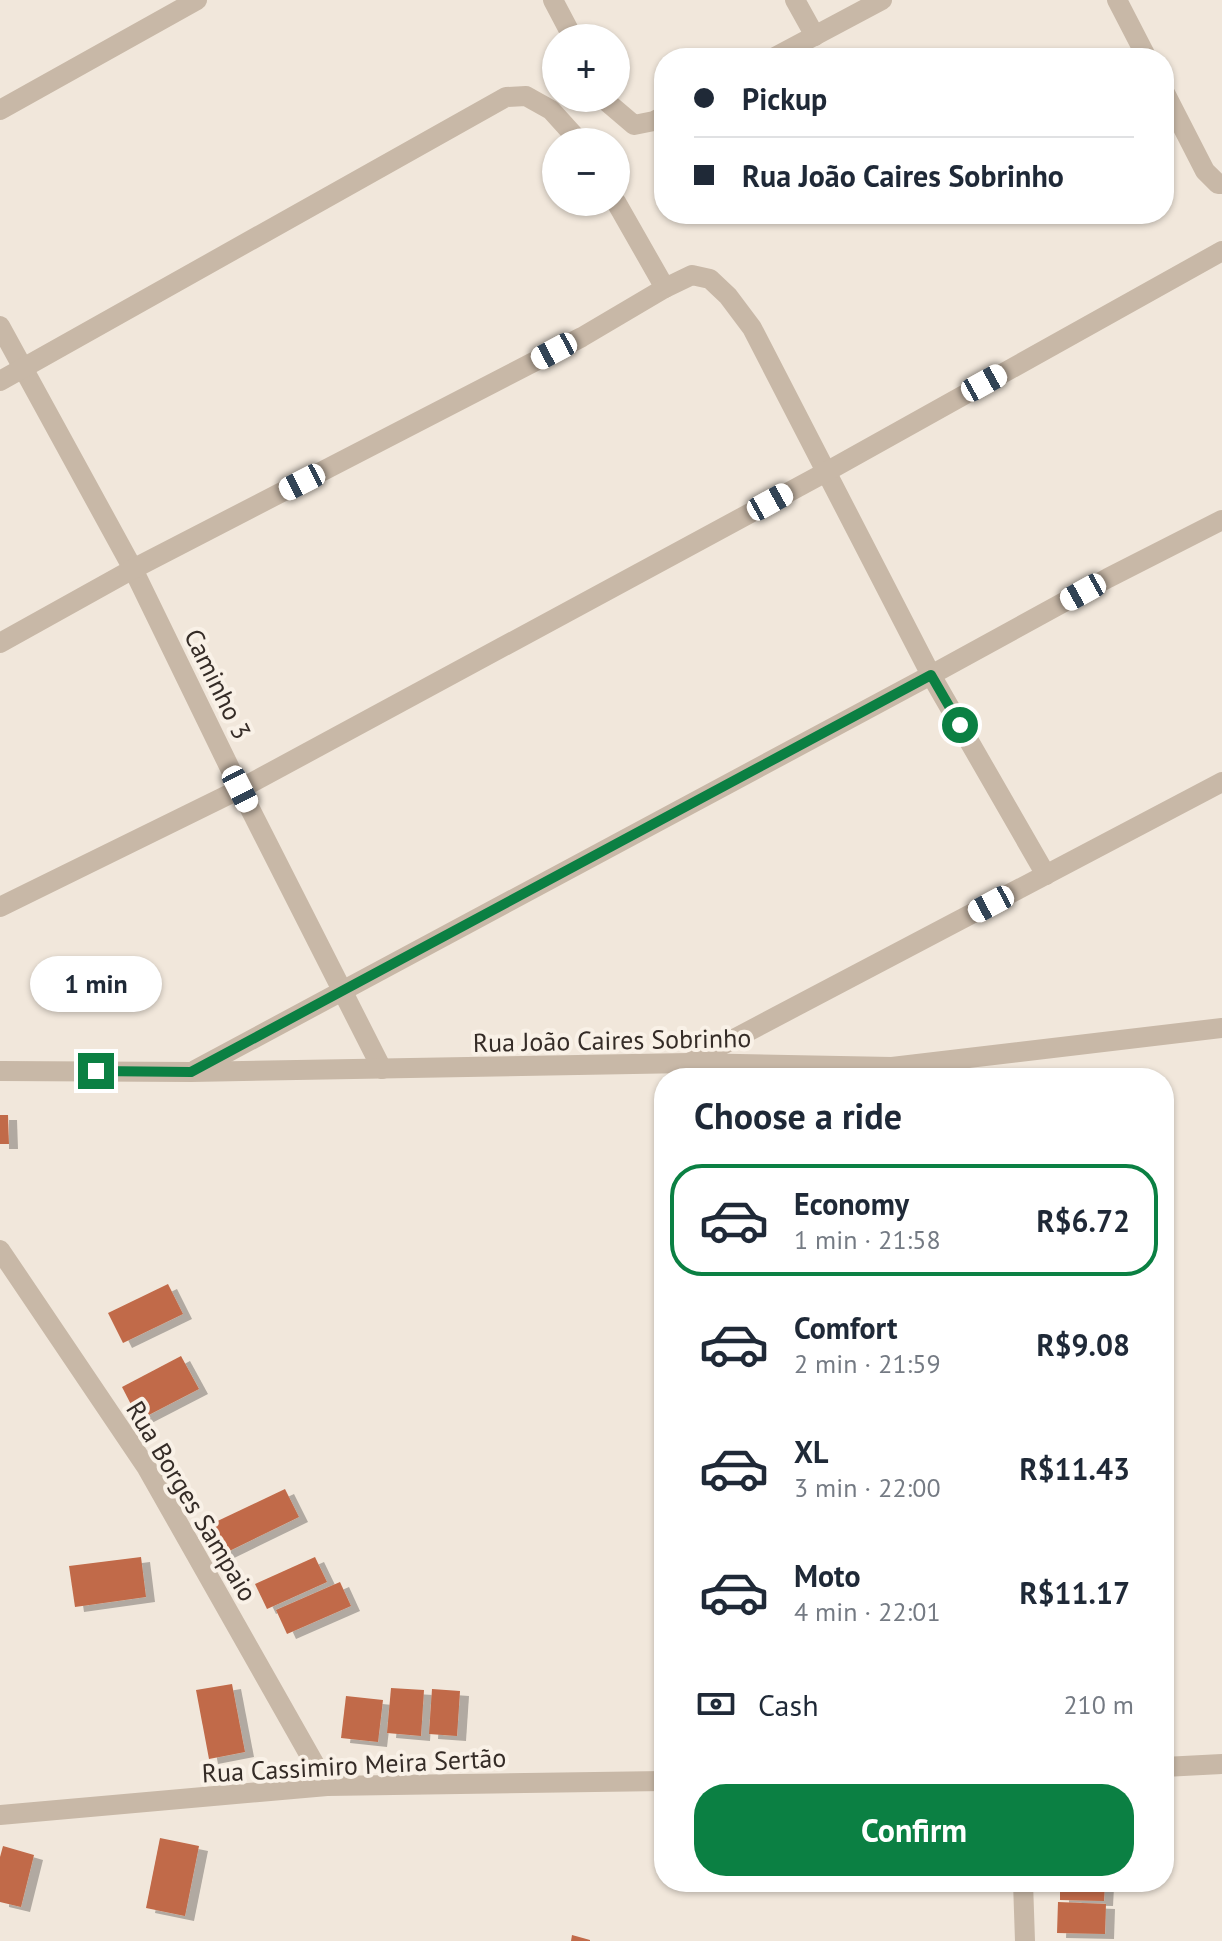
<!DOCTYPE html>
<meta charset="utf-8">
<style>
:root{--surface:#fff;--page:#f2f2f3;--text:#1f2937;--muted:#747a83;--line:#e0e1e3;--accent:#0b8043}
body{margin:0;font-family:"PT Sans",sans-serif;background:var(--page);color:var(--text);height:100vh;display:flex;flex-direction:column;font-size:30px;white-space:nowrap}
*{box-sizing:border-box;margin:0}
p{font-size:26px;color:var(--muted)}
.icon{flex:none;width:44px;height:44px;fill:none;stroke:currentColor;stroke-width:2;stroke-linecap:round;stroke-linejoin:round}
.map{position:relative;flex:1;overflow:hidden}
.drawer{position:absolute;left:654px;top:1068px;width:520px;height:824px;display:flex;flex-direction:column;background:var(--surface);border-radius:32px;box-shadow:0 2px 6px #0004}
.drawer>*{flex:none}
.hud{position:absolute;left:654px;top:48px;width:520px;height:176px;border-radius:32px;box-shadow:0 2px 6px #0004;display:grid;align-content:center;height:176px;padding:0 40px;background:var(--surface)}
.controls{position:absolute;left:542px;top:24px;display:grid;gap:16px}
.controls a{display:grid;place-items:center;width:88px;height:88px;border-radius:50%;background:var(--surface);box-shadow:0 2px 6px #0004;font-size:40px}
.end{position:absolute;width:36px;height:36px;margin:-18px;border:10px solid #0b8043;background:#fff;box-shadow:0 0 0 4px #fff}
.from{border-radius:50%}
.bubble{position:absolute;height:56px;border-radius:28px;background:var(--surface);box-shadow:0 2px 6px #0004;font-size:26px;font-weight:700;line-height:56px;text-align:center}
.car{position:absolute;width:24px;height:48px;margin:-24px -12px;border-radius:10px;box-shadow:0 0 6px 2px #0007;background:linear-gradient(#fff 24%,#345 0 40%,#fff 0 76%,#345 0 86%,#fff 0)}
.hud b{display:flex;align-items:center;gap:28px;height:76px;font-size:30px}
.hud b+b{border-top:2px solid var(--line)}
.hud i{width:20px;height:20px;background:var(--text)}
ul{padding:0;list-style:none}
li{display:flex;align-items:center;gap:24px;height:112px;margin:0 16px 12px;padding:0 24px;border:4px solid transparent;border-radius:32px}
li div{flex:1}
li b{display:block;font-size:30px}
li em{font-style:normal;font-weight:700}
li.active{border-color:var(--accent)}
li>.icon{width:72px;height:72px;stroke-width:1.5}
h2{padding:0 40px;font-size:36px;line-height:96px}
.pay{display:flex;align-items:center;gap:20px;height:88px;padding:0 40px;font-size:30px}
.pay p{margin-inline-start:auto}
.cta{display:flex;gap:16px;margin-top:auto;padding:16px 40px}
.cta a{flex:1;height:92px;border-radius:32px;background:var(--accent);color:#fff;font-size:32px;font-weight:700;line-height:92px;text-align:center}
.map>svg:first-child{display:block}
.building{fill:#c16a48;filter:url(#shadow)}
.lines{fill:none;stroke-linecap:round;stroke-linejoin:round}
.minor{stroke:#c8b8a7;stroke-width:20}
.route{stroke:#0b8043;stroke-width:10}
.labels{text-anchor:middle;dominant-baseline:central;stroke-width:8;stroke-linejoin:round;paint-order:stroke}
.street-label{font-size:26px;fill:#352c27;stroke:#f9f1e7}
</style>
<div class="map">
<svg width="1222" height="1941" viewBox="0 0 1222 1941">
<defs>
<filter id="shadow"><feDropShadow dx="9" dy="5" stdDeviation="0" flood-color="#0004"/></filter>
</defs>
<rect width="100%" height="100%" fill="#f1e7db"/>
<g class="building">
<path d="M0 1115H8L9 1144H0Z"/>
<path d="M168 1284 183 1314 123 1343 108 1313Z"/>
<path d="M181 1356 199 1389 139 1420 122 1387Z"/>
<path d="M285 1489 299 1517 221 1555 207 1526Z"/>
<path d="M141 1557 146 1597 75 1607 69 1566Z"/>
<path d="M315 1557 327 1582 267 1609 255 1584Z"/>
<path d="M340 1582 351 1606 287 1634 276 1610Z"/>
<path d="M232 1684 245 1752 209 1759 196 1690Z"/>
<path d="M391 1688 424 1690 421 1736 387 1733Z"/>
<path d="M432 1689 460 1691 457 1736 429 1734Z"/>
<path d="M346 1696 383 1700 378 1742 341 1738Z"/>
<path d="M160 1838 199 1846 185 1916 146 1908Z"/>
<path d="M3 1846 34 1855 21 1907 0 1902V1857Z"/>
<path d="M1060 1882H1105L1104 1901 1060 1900Z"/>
<path d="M1058 1902 1106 1904 1105 1934 1057 1933Z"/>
<path d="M572 1935 590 1940V1941H571Z"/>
</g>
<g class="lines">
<g class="minor">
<path d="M553 0 573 38"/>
<path d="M795 0 815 36"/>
<path d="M1117 0 1147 58"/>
<path d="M773 58 882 0"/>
<path d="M1164 91 1205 171 1218 184H1222"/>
<path d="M605 98 607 102 634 125 654 121 664 116"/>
<path d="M0 110 197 0"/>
<path d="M616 202 665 288"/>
<path d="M0 326 133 569 240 789 382 1069"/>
<path d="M0 381 506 97 526 96 551 110 580 142"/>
<path d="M0 643 133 569 582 337 665 288 692 275 710 279 728 296 752 328 931 675 1046 875"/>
<path d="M0 907 240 789 826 472 1222 251"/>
<path d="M692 1061 1222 782"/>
<path d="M195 1070 931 675 1108 578 1222 520"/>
<path d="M0 1071 191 1072 689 1063 892 1067 1222 1028"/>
<path d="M0 1250 147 1468 327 1786"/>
<path d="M1164 1767 1222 1764"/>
<path d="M0 1815 327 1786 664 1781"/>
<path d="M1023 1882 1025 1941"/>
</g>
</g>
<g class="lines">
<path class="route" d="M96 1071 191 1072 931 675 960 725"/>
</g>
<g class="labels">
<g class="street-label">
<text transform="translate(218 684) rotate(64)">Caminho 3</text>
<text transform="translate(612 1040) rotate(-1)">Rua João Caires Sobrinho</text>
<text transform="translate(192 1501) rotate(59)">Rua Borges Sampaio</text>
<text transform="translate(354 1765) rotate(-3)">Rua Cassimiro Meira Sertão</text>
</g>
</g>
</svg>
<div class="controls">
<a>+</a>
<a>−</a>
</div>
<i class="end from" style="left:960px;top:725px"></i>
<i class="end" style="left:96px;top:1071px"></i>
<div class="bubble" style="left:30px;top:956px;width:132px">1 min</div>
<i class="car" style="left:554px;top:351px;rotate:242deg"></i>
<i class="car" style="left:984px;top:383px;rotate:61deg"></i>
<i class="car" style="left:302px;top:482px;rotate:243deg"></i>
<i class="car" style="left:770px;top:502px;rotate:61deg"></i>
<i class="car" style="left:1083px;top:592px;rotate:241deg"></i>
<i class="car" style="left:240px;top:789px;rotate:153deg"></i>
<i class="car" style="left:991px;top:904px;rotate:242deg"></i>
<div class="hud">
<b><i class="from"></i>Pickup</b>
<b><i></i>Rua João Caires Sobrinho</b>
</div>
<section class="drawer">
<h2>Choose a ride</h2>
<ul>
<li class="active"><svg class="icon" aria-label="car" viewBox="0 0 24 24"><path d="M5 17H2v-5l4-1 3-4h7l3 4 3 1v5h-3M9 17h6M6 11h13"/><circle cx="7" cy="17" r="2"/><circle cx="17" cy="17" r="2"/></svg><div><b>Economy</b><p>1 min · 21:58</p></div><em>R$6.72</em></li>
<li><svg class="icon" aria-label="car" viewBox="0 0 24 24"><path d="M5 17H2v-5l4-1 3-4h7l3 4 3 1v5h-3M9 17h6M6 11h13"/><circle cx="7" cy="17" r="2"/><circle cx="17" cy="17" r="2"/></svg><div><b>Comfort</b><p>2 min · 21:59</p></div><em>R$9.08</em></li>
<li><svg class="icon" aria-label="car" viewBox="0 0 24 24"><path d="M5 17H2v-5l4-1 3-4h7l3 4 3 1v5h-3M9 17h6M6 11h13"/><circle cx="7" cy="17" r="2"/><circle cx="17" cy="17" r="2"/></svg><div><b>XL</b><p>3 min · 22:00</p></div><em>R$11.43</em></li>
<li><svg class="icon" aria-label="car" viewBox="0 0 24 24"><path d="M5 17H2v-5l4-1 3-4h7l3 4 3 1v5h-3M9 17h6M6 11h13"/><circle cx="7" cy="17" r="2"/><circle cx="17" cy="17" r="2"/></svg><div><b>Moto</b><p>4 min · 22:01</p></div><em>R$11.17</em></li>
</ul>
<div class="pay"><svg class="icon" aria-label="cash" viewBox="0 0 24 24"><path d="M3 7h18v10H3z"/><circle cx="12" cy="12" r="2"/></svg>Cash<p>210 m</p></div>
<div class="cta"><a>Confirm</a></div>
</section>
</div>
